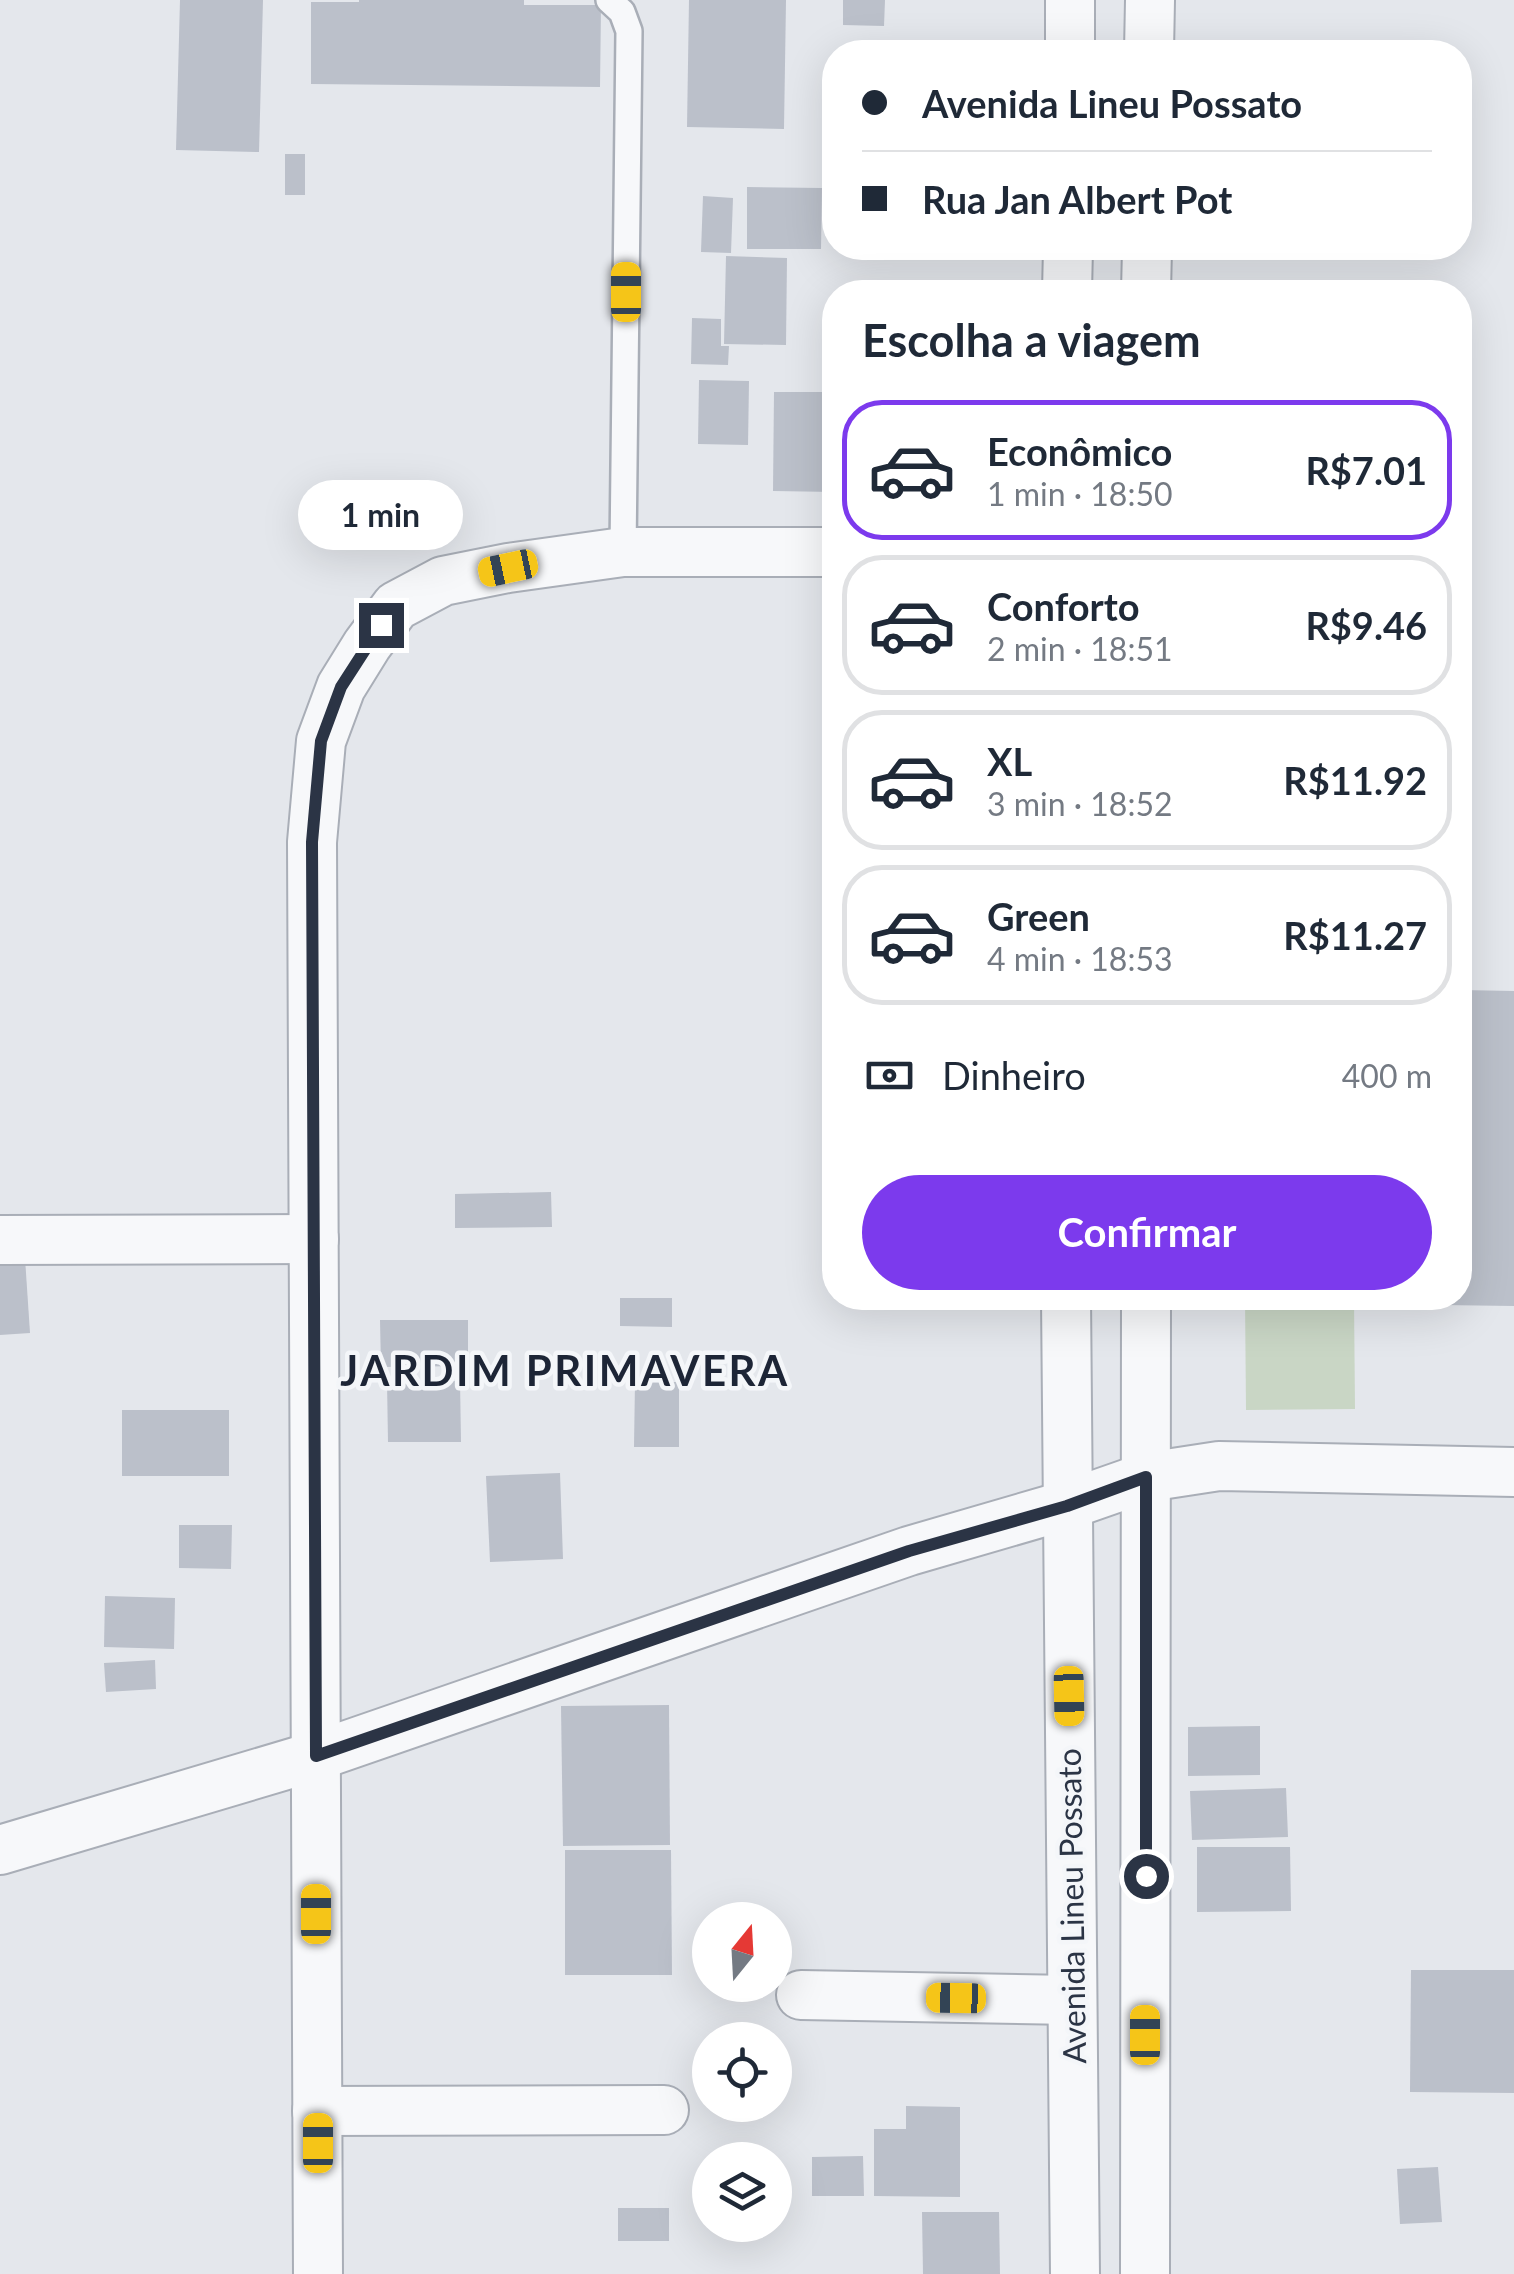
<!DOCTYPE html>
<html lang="pt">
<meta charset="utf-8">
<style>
:root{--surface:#fff;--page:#f2f2f3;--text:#1f2937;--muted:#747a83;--line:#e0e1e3;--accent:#7c3aed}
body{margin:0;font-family:Lato,sans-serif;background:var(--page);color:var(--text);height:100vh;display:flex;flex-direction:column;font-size:38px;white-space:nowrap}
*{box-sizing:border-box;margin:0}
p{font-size:32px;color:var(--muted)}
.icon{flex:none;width:55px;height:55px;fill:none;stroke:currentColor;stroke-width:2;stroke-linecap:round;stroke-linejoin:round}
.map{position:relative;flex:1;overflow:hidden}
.drawer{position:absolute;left:822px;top:280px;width:650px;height:1030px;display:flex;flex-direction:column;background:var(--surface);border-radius:40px;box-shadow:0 10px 40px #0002}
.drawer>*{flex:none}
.top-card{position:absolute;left:822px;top:40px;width:650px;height:220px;border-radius:40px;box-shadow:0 10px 40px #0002;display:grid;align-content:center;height:220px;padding:0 40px;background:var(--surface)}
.needle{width:65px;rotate:18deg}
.tools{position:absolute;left:692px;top:1902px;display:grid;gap:20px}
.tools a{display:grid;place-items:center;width:100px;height:100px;border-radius:50%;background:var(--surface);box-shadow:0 10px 40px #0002;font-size:50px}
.end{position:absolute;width:45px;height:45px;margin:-22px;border:12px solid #2b3445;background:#fff;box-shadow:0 0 0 5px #fff}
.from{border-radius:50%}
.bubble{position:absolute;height:70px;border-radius:35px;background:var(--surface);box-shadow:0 10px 40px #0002;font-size:32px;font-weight:700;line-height:70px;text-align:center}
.car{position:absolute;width:30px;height:60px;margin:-30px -15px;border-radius:12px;box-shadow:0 0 8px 2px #0007;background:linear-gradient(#f5c518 24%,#345 0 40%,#f5c518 0 76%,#345 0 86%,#f5c518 0)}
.top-card b{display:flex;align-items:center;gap:35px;height:95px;font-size:38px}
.top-card b+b{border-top:2px solid var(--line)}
.top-card i{width:25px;height:25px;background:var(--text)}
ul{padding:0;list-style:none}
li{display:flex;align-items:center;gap:30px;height:140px;margin:0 20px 15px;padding:0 20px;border:5px solid var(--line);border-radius:40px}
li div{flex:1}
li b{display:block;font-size:38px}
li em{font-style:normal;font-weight:700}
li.selected{border-color:var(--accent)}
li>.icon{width:90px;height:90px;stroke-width:1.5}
h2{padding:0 40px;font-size:45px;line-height:120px}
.pay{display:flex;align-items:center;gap:25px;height:110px;padding:0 40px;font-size:38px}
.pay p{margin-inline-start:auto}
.button{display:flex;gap:20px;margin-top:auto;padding:20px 40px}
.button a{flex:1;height:115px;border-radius:60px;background:var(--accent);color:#fff;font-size:40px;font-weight:700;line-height:115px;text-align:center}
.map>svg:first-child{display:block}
.green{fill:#c9d6c5}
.building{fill:#bbc0ca}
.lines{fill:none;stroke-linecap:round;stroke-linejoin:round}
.lane-casing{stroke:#a9aeb7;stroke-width:30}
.street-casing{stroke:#a9aeb7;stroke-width:52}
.lane{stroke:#f7f8fa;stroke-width:25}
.street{stroke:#f7f8fa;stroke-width:48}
.route{stroke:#2b3445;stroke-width:12}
.labels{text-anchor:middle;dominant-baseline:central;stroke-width:9;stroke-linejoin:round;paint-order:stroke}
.street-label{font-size:32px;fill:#2b3445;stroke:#f4f6f9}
.district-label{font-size:42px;font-weight:bold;letter-spacing:2.5px;fill:#1d2536;stroke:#f4f6f9}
</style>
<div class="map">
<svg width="1514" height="2274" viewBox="0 0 1514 2274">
<rect width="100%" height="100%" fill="#e4e7ec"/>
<path class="green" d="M1245 1298H1354L1355 1409 1246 1410Z"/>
<g class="building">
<path d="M180 0H263L259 152 176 150Z"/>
<path d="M359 0H524V5H601L600 87 311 84V2H359Z"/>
<path d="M689 0H786L784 129 687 127Z"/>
<path d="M843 0H885L884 26 843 25Z"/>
<rect x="285" y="154" width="20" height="41"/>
<path d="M747 187 822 188 821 249H747Z"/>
<path d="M703 196 733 198 731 253 701 252Z"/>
<path d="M726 256 787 258 786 345 724 344Z"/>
<path d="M692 318 721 319V346H729L728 365 691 364Z"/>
<path d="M699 380 749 381 748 445 698 444Z"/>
<path d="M774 392H835V492L773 491Z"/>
<path d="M1460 990 1514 991V1306L1369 1304V1298H1460Z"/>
<path d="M551 1192 552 1227 455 1228V1194Z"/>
<path d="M25 1258 30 1333 0 1335V1259Z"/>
<path d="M620 1298H672V1327L620 1326Z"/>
<path d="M380 1320H468V1366L381 1367Z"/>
<path d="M387 1381H460L461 1442H388Z"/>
<path d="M635 1382H679V1447H634Z"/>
<rect x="122" y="1410" width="107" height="66"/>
<path d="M560 1473 563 1559 490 1562 486 1476Z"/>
<path d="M179 1525H232L231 1569 179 1568Z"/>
<path d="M105 1596 175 1598 174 1649 104 1647Z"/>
<path d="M155 1660 156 1689 106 1692 104 1663Z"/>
<path d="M669 1705 670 1845 563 1846 561 1706Z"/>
<path d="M1260 1726V1775L1188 1776V1727Z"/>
<path d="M1286 1788 1288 1837 1192 1840 1190 1791Z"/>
<path d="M1197 1847H1290L1291 1911 1197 1912Z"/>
<path d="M565 1850H671L672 1975H565Z"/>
<path d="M1411 1970H1514V2093L1410 2092Z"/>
<path d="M906 2106 960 2107V2197L874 2196V2129H906Z"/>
<path d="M863 2156 864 2196H812V2157Z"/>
<path d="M1438 2167 1442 2222 1400 2224 1397 2169Z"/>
<rect x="618" y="2208" width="51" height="33"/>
<path d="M922 2212H999L1000 2274H923Z"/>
</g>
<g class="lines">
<defs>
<path id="lane" d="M609 0 622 12 629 31 623 552"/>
<g id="street">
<path d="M1070 52V0"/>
<path d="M1149 52 1150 0"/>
<path d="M1067 292 1068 248"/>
<path d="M1146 292 1147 248"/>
<path d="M0 1240 314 1239"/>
<path d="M1066 1298 1075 2274"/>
<path d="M0 1850 316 1756 909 1551 1067 1505 1147 1477 1219 1466 1514 1472"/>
<path d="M801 1995 1072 2000"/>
<path d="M317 2111 664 2110"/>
<path d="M318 2274 312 842 321 741 341 687 367 645 396 606 443 581 508 568 623 552H835"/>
<path d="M1145 2274 1146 1298"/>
</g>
</defs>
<use href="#lane" class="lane-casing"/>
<use href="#street" class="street-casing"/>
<use href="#lane" class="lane"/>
<use href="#street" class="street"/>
</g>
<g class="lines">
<path class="route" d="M381 625 341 687 321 741 312 842 316 1756 909 1551 1067 1506 1146 1477V1876"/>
</g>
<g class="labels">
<g class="street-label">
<text transform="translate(1071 1906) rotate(-91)">Avenida Lineu Possato</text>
</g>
<g class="district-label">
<text x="565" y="1370">JARDIM PRIMAVERA</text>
</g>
</g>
</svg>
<div class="tools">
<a><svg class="needle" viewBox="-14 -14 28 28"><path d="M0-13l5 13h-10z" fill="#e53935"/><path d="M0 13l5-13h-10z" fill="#747a83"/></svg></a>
<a><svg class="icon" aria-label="locate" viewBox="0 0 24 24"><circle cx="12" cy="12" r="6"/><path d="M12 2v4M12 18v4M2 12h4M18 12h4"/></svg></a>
<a><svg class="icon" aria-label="layers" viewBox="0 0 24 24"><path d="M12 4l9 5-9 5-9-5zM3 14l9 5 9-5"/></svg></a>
</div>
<i class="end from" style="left:1146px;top:1876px"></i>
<i class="end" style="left:381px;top:625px"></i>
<div class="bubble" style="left:298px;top:480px;width:165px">1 min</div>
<i class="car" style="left:626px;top:292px;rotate:0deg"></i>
<i class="car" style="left:508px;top:568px;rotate:258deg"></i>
<i class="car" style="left:1069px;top:1696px;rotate:179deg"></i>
<i class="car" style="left:316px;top:1914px;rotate:0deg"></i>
<i class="car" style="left:956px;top:1998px;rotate:271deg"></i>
<i class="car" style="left:1145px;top:2035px;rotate:0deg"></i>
<i class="car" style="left:318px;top:2143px;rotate:0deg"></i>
<div class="top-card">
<b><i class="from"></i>Avenida Lineu Possato</b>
<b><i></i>Rua Jan Albert Pot</b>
</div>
<section class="drawer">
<h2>Escolha a viagem</h2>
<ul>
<li class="selected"><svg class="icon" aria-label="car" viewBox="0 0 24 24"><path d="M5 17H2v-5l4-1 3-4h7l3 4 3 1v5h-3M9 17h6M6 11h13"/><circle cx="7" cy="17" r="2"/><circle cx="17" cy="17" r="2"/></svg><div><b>Econômico</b><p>1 min · 18:50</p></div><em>R$7.01</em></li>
<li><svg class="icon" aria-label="car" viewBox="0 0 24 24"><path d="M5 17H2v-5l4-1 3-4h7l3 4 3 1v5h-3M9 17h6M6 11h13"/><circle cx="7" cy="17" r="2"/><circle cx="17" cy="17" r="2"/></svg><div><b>Conforto</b><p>2 min · 18:51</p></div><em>R$9.46</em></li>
<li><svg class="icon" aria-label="car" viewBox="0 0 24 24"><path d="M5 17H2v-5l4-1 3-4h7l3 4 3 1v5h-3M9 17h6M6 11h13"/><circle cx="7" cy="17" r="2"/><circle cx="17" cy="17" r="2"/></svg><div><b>XL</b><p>3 min · 18:52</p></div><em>R$11.92</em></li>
<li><svg class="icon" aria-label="car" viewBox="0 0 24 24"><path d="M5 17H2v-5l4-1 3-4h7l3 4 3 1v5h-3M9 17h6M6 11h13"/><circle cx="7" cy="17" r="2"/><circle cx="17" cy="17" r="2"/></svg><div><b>Green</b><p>4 min · 18:53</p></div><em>R$11.27</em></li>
</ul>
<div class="pay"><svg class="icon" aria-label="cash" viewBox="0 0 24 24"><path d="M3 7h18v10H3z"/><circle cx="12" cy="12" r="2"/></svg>Dinheiro<p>400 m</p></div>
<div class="button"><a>Confirmar</a></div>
</section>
</div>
